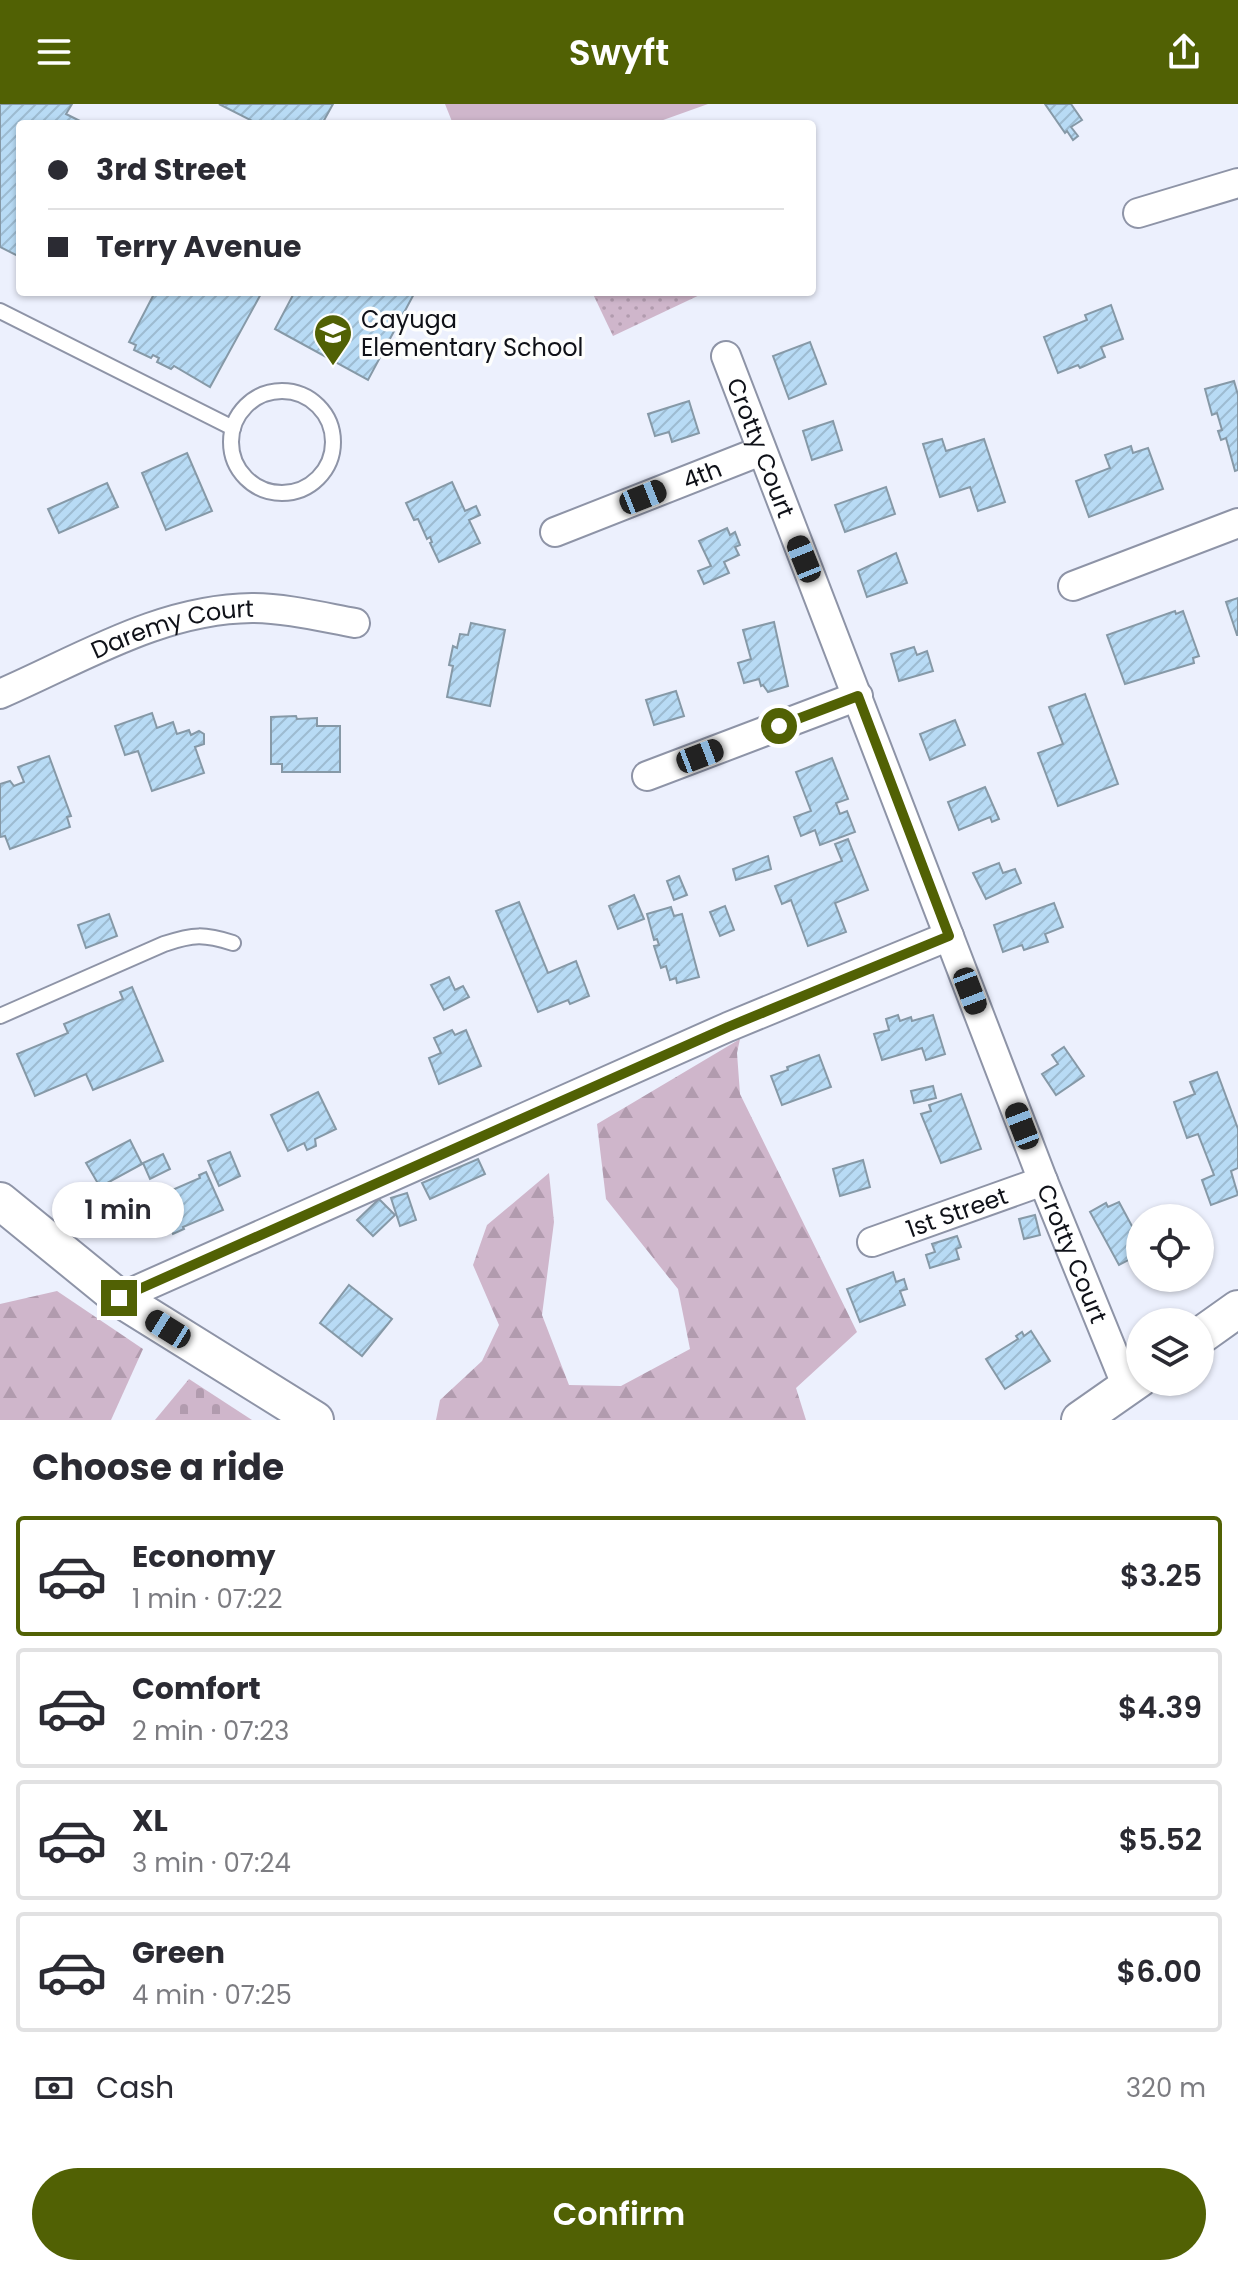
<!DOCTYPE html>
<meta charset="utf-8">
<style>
:root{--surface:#fff;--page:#f2f2f3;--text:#2b2b33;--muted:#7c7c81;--line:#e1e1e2;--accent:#516104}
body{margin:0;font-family:Poppins,sans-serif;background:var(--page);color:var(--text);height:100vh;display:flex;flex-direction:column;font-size:30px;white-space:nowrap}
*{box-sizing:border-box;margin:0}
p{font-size:26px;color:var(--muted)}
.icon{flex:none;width:44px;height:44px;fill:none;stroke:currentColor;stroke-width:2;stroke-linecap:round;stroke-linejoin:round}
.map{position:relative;height:1316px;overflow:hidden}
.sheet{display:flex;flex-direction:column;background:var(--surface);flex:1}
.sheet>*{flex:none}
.banner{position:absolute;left:16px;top:16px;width:800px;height:176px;border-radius:8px;box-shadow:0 2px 6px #0004;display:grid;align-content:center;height:176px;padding:0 32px;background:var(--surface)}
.buttons{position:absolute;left:1126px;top:1100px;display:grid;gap:16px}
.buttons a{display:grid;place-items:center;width:88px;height:88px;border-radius:50%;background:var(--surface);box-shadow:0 2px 6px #0004;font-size:40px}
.end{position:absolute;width:36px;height:36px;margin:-18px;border:10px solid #516104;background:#fff;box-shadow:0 0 0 4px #fff}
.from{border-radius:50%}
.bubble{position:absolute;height:56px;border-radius:28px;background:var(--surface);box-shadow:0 2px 6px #0004;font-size:26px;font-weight:600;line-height:56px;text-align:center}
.car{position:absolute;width:24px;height:48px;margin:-24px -12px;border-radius:10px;box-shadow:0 0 6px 2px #0007;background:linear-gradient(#222 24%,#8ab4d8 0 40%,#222 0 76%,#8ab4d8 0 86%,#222 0)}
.banner b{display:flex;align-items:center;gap:28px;height:76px;font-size:30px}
.banner b+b{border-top:2px solid var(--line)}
.banner i{width:20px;height:20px;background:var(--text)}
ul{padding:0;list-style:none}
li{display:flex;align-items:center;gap:24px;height:120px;margin:0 16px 12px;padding:0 16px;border:4px solid var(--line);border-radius:8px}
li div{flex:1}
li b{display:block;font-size:30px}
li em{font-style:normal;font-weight:600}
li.active{border-color:var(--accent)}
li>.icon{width:72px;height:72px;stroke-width:1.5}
h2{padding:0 32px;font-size:36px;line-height:96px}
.pay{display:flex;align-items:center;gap:20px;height:88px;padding:0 32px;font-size:30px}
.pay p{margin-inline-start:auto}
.cta{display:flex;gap:16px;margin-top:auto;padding:16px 32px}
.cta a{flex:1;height:92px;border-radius:48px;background:var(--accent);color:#fff;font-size:32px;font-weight:600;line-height:92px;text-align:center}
header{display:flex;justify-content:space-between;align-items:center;height:104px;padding:0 32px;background:var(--accent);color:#fff;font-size:36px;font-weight:600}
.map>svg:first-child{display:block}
.green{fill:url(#green-dots)}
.forest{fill:url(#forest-firs)}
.cemetery{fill:url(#cemetery-stones)}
.pitch{fill:#cfb6cb}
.building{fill:url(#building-hatch);stroke:#8699a7;stroke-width:2}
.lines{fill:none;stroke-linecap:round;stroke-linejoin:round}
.service-casing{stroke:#8e94a7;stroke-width:18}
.minor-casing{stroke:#8e94a7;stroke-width:32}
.tertiary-casing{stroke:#8e94a7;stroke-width:40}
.service{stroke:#fff;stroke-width:14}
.minor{stroke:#fff;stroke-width:28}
.tertiary{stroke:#fff;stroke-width:36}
.route{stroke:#516104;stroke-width:10}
.labels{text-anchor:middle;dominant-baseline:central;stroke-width:7;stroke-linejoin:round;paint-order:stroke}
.poi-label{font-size:24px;fill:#0f1118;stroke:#fdfefd;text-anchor:start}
.street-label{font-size:24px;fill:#0f1118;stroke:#fdfefd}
</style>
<header><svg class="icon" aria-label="menu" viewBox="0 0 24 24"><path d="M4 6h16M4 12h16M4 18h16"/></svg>Swyft<svg class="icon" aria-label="share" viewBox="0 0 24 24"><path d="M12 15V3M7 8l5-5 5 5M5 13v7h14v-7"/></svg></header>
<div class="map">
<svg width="1238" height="1316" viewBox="0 0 1238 1316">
<defs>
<pattern id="green-dots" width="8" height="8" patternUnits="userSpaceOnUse" patternTransform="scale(2)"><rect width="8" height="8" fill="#cfb6cb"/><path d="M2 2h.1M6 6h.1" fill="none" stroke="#b19bae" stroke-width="1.8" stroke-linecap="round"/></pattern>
<pattern id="forest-firs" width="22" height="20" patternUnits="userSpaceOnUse" patternTransform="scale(2)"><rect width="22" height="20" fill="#cfb6cb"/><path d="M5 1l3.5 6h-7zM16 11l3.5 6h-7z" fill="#b19bae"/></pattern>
<pattern id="cemetery-stones" width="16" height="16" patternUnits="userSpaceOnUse" patternTransform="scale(2)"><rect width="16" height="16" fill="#cfb6cb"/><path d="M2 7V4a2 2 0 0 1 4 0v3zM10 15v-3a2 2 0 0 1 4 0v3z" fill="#b19bae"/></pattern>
<pattern id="building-hatch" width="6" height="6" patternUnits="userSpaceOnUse" patternTransform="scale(2)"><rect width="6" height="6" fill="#b8dbf5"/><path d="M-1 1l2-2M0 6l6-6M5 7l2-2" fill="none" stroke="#9dbbd1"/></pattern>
</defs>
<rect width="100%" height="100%" fill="#ecf0fd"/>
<path class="green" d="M592 188H706L613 232Z"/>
<g class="forest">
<path d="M740 935 737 949 740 990 857 1228 796 1284 806 1316H436L440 1296 482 1257 499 1221 473 1161 487 1121 549 1069 554 1118 542 1211 569 1281 621 1282 690 1245 678 1185 606 1095 597 1020Z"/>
<path d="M57 1187 143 1245 111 1316H0V1200Z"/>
</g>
<path class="cemetery" d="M189 1275 252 1316H155Z"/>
<path class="pitch" d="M445 0H708L652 20H453Z"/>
<g class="building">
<path d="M0 0H72L66 10 86 20H20V153L0 143Z"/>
<path d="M219 0H333L322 20H258Z"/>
<path d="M1045 0H1071L1082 16 1071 23 1078 32 1073 36 1067 27 1065 29Z"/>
<path d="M155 188H262L210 283 174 262 171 265 157 258 159 254 153 251 151 254 134 246 136 241 129 238Z"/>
<path d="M287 188H415L368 276 275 225 293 191Z"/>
<path d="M1111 201 1123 235 1101 243 1105 253 1080 264 1078 261 1058 269 1044 233 1087 216 1085 211Z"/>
<path d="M810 238 826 280 789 295 773 252Z"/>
<path d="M1234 277 1238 291V366L1235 367 1226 334 1221 336 1218 327 1222 326 1217 309 1212 311 1205 285Z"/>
<path d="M689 297 699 329 672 338 669 328 655 332 648 310Z"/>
<path d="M833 317 842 346 812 356 803 327Z"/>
<path d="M942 335 946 347 984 335 1005 398 978 407 970 383 940 393 923 340Z"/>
<path d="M1131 342 1133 349 1148 344 1163 385 1089 413 1076 377 1110 364 1105 351Z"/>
<path d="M187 349 212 407 166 426 142 369Z"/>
<path d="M452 378 465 407 476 402 480 411 469 416 480 439 439 458 430 439 432 438 430 433 427 435 418 415 414 416 406 399Z"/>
<path d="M107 379 118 403 59 429 48 405Z"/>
<path d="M886 383 895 410 845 428 835 401Z"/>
<path d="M727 424 730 431 735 428 740 441 735 443 739 451 724 458 729 469 704 480 698 467 711 462 699 437Z"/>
<path d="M896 449 907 479 867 493 858 467Z"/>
<path d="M1238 494V531H1237L1226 498Z"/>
<path d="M1175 507 1176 510 1183 507 1199 552 1193 554 1194 559 1125 580 1107 531Z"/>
<path d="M774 518 788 582 768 588 763 581 761 582 759 575 744 579 738 559 751 555 743 526Z"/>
<path d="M471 519 505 526 490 602 447 593 453 562 449 561 453 542 457 544 460 530 468 531Z"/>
<path d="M914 543 917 551 927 547 933 567 899 577 891 550Z"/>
<path d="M676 587 684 612 654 621 646 596Z"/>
<path d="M1085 590 1118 680 1058 702 1038 649 1063 640 1049 603Z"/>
<path d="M152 609 157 624 173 618 177 630 189 626 191 631 199 627 204 630V640L195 643 204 669 152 687 138 647 125 651 115 622Z"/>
<path d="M296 612 297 615 317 614V622H340V668H282V660H271V613Z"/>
<path d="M955 616 965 641 930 656 920 630Z"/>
<path d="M49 652 71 712 67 713 70 723 10 745 5 732 0 733V680L10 677 14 682 24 678 18 663Z"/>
<path d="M832 654 848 695 836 699 840 710 847 707 855 728 820 741 815 726 801 732 794 713 811 707 796 668Z"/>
<path d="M985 683 999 715 992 718 990 713 959 726 948 698Z"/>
<path d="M848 735 868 786 835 799 846 828 808 842 791 796 782 800 775 782 842 757 835 740Z"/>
<path d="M768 752 771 765 736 776 733 765Z"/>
<path d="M999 759 1003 769 1015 765 1021 779 986 795 973 769Z"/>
<path d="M679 772 687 791 674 796 667 777Z"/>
<path d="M634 791 644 815 618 825 609 802Z"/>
<path d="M519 798 548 869 576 857 589 892 570 900 568 896 538 908 496 807Z"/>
<path d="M1054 799 1063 823 1045 830 1048 838 1024 846 1022 841 1003 848 994 821Z"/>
<path d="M725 802 734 826 720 832 710 808Z"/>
<path d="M671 803 674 812 682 810 699 873 677 879 676 874 670 876 666 862 661 864 654 842 659 841 657 835 654 836 647 810Z"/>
<path d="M109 810 117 832 86 844 78 821Z"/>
<path d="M449 873 455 886 463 882 469 893 444 906 431 881Z"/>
<path d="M132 883 163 957 93 986 86 970 35 992 17 950 68 929 64 920 123 895 120 888Z"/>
<path d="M898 911 900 917 911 913 912 917 933 911 945 950 926 956 922 944 882 956 874 930 889 926 886 915Z"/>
<path d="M452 926 455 931 466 926 481 962 439 980 429 954 441 949 434 934Z"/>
<path d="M1064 943 1084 972 1056 991 1042 970 1058 960 1052 951Z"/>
<path d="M819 951 831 983 782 1001 771 972 788 966 787 963Z"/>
<path d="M1217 968 1238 1025V1064L1231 1067 1238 1091 1211 1101 1202 1076 1214 1071 1198 1030 1187 1034 1174 998 1195 990 1190 978Z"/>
<path d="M933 982 936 994 914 999 911 987Z"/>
<path d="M318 988 336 1025 315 1035 316 1042 307 1046 304 1039 288 1047 271 1011Z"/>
<path d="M961 990 981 1045 941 1059 921 1010 931 1007 929 1001Z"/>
<path d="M130 1036 142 1060 100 1083 86 1059Z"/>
<path d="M230 1048 240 1072 219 1082 208 1057Z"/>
<path d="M163 1050 170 1065 150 1075 143 1059Z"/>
<path d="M478 1055 485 1070 430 1095 422 1079Z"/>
<path d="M863 1056 870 1083 840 1092 833 1065Z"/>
<path d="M206 1068 223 1106 183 1123 184 1125 173 1130 170 1122 159 1126 151 1106 166 1096 163 1090 200 1074 199 1071Z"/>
<path d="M407 1089 416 1116 400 1122 391 1094Z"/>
<path d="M379 1095 395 1111 373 1132 357 1116Z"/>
<path d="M1119 1098 1140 1137V1150L1119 1161 1090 1108 1106 1099 1108 1103Z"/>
<path d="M1035 1111 1040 1131 1024 1135 1019 1115Z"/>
<path d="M957 1132 961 1143 956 1145 959 1155 930 1164 926 1151 935 1148 932 1140Z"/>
<path d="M893 1168 896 1178 904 1175 907 1185 900 1187 905 1201 860 1218 847 1185Z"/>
<path d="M349 1181 392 1215 362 1252 320 1219Z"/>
<path d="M1031 1227 1050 1257 1005 1285 986 1255 1018 1235 1016 1232 1022 1228 1024 1232Z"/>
</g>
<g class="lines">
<defs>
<g id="service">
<path d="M0 207 233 324"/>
<circle cx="282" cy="338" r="51"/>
<path d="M0 912 164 840C194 830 204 830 233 839"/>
</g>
<g id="minor">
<path d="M1138 109 1238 79"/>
<path id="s1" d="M726 252 1043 1077 1127 1283"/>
<path id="s2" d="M555 428 761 347"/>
<path d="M1073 482 1238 419"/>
<path id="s3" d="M0 590C81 555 160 505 252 504 285 504 322 513 355 519"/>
<path d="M647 672 858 592"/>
<path id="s4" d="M872 1138 1043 1077"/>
<path d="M119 1194 728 923 949 832"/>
</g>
<g id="tertiary">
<path d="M0 1097 119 1194 315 1316"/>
<path d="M1200 1232 1238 1205"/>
<path d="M1080 1316 1140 1274"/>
</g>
</defs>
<use href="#service" class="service-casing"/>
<use href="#minor" class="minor-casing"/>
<use href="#tertiary" class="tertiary-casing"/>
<use href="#service" class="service"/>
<use href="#minor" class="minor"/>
<use href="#tertiary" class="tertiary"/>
</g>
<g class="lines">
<path class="route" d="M119 1194 728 923 949 832 858 592 779 622"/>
</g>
<defs>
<symbol id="school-pin" viewBox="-11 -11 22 30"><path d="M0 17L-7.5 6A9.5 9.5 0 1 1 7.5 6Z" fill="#516104" stroke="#fdfefd"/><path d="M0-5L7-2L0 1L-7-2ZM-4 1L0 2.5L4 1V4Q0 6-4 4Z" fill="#fff"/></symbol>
</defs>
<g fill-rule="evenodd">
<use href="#school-pin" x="311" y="207" width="44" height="60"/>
</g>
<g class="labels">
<g class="poi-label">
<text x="361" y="215">Cayuga<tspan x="361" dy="28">Elementary School</tspan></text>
</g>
<g class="street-label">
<text stroke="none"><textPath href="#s1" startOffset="98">Crotty Court</textPath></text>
<text stroke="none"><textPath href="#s2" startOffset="158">4th</textPath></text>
<text stroke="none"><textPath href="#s3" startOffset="186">Daremy Court</textPath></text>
<text stroke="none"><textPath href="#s4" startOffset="90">1st Street</textPath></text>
<text stroke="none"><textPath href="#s1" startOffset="962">Crotty Court</textPath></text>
</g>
</g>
</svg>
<div class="buttons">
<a><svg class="icon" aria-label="locate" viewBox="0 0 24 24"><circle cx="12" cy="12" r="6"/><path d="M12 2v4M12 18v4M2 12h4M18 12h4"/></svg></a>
<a><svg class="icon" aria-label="layers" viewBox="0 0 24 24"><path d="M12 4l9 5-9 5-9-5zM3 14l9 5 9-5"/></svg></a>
</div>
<i class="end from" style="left:779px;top:622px"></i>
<i class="end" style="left:119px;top:1194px"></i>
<div class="bubble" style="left:52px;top:1078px;width:132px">1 min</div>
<i class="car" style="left:643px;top:393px;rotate:68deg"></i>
<i class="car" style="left:804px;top:455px;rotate:338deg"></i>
<i class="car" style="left:700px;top:652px;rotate:69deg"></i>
<i class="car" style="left:970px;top:887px;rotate:159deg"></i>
<i class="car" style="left:1022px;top:1022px;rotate:339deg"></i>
<i class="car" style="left:168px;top:1225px;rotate:302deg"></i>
<div class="banner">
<b><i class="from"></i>3rd Street</b>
<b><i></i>Terry Avenue</b>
</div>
</div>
<section class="sheet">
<h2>Choose a ride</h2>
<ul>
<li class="active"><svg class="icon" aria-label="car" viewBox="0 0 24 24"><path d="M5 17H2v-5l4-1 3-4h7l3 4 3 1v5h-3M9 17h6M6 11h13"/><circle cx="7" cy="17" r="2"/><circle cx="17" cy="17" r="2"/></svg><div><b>Economy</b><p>1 min · 07:22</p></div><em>$3.25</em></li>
<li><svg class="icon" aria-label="car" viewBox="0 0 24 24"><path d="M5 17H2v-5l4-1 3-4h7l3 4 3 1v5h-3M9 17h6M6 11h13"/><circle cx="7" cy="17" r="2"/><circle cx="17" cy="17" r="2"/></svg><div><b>Comfort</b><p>2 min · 07:23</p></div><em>$4.39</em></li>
<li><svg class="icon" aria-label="car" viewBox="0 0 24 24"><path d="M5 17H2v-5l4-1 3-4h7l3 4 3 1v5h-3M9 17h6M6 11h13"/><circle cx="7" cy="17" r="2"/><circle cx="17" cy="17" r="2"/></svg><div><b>XL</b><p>3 min · 07:24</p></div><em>$5.52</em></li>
<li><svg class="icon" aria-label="car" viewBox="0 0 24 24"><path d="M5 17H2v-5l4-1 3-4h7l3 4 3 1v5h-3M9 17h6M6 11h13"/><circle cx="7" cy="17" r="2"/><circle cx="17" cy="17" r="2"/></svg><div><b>Green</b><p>4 min · 07:25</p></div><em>$6.00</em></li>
</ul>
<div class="pay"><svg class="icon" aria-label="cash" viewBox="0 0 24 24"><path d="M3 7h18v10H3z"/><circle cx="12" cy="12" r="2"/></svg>Cash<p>320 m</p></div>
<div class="cta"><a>Confirm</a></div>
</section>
